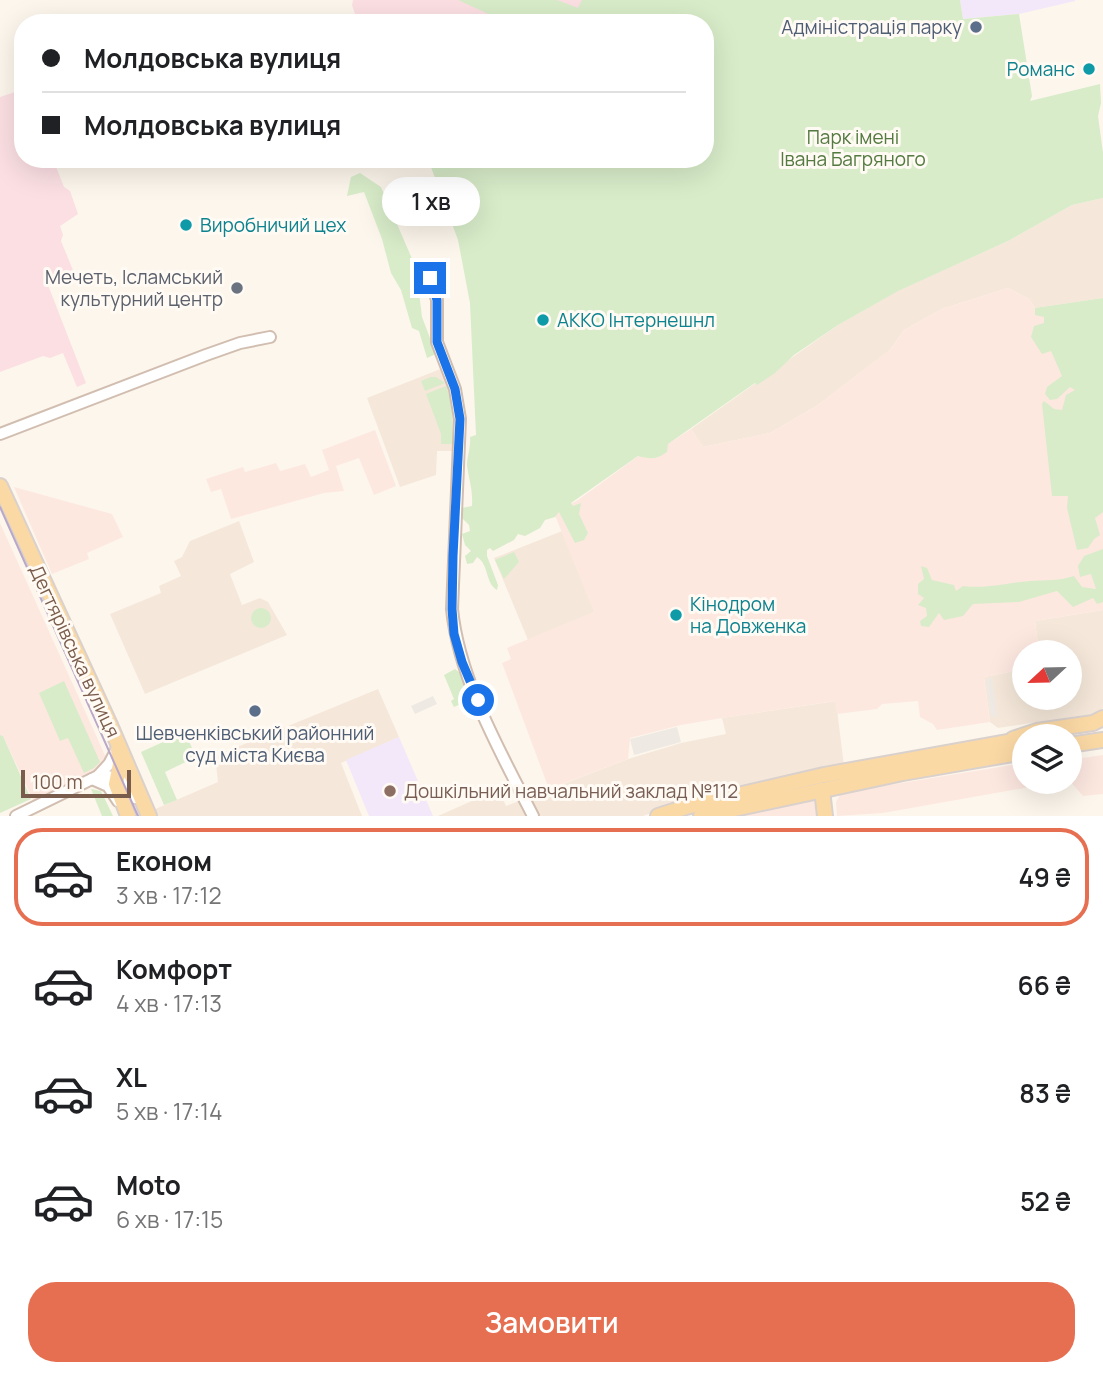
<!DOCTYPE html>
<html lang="uk">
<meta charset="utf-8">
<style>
:root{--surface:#fff;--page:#f2f2f2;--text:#202124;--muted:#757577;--line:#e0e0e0;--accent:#e76f51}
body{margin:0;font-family:Manrope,sans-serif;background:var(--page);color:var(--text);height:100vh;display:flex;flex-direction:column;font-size:26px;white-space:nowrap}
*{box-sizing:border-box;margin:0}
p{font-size:23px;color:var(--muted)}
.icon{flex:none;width:38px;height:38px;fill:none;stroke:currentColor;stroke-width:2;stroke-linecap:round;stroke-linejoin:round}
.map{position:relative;height:816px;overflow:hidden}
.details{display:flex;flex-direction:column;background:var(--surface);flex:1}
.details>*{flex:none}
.hud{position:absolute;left:14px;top:14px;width:700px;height:154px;border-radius:28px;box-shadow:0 7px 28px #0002;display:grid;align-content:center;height:154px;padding:0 28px;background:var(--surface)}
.needle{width:46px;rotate:248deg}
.tools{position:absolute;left:1012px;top:640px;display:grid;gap:14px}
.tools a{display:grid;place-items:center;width:70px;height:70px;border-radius:50%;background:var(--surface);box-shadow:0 7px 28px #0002;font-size:35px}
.scale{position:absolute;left:21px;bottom:18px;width:110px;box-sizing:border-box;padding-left:7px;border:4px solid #7a5c4d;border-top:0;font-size:19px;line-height:24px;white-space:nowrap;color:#7a5c4d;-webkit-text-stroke:5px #fffaf3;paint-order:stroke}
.end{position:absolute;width:32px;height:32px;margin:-16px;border:9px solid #1a73e8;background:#fff;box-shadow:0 0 0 4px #fff}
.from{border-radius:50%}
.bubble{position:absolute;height:49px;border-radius:24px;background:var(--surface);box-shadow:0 7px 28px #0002;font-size:23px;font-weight:600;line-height:49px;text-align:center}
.hud b{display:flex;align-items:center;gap:24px;height:66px;font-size:26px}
.hud b+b{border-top:2px solid var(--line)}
.hud i{width:18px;height:18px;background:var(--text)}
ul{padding:12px 0 0;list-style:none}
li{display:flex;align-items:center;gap:21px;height:98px;margin:0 14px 10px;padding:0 14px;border:4px solid transparent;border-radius:28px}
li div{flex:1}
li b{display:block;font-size:26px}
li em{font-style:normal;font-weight:600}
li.active{border-color:var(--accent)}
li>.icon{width:63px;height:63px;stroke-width:1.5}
.primary-button{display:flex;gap:14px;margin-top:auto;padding:14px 28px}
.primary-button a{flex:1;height:80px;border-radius:28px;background:var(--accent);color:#fff;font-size:28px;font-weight:600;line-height:80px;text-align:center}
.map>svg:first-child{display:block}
.residential{fill:#f5e8da}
.commercial{fill:#fde8e0}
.industrial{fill:#efe9e4}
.education{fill:#f3e8fa}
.medical{fill:#fbdfe3}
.green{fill:#d8ecc9}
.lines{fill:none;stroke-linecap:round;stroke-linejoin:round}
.minor-casing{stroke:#d1beb0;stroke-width:14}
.major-casing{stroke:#dad1cd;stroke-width:18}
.minor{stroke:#fff;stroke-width:10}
.major{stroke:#fbd9a5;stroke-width:14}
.tram{stroke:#b9a8c9;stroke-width:2}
.route{stroke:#1a73e8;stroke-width:9}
.service-dot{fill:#5c6f8a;stroke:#fffaf3;stroke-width:2.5}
.culture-dot{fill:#0f9aa8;stroke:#fffaf3;stroke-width:2.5}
.worship-dot{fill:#6b7280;stroke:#fffaf3;stroke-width:2.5}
.education-dot{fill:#8d6e63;stroke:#fffaf3;stroke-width:2.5}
.labels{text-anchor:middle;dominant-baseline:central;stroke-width:6;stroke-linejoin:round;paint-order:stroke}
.service-label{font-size:19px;fill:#4e5e75;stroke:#fffaf3;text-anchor:end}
.culture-label{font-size:19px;fill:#0d838f;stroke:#fffaf3;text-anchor:start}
.park-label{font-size:19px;fill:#537a41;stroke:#fffaf3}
.worship-label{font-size:19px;fill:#5b616d;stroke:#fffaf3;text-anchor:end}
.street-label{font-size:19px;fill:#7a5c4d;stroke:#fffaf3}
.education-label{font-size:19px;fill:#785e54;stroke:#fffaf3;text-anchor:start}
</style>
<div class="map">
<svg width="1103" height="816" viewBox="0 0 1103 816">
<rect width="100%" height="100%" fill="#fdf6ec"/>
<g class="residential">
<path d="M1103 198V298L1035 308 1029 299 1008 288 942 309 904 330 890 350 818 405 770 433 703 447 691 429 838 325 897 291 1008 241 1072 205Z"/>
<path d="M443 368 455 404V451H437L436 475 400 487 367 398Z"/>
<path d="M239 521 254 562 230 574 242 605 260 598 268 602 287 635 145 694 110 614 161 593 159 586 181 576 174 561 182 557 190 541Z"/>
<path d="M562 531 595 612 528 640 494 558Z"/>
<path d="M1103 610V708L1099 713 998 728 990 722 984 677 1024 669V698H1069V653H1039L1035 621Z"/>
<path d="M378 689 399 737 341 763 362 816H156L153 810 218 782 215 756Z"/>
<path d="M836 701 844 766 664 808 643 816H438L492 792 494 798 501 795 506 806 628 759 681 743 726 734 722 718Z"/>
</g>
<g class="commercial">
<path d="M1008 288 1029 299 1035 308 1103 298V610L1035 621 1039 653H1024V669L984 677 990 722 937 730 933 724 920 717 918 701 882 704 877 709 837 714 835 701 722 718 681 725 630 738 628 759 549 789 502 663 511 659 507 648 594 612 554 513 578 500 652 446 657 451 691 429 703 447 770 433 818 405 891 349 904 330 942 309Z"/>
<path d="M375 430 396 486 374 495 359 458 336 466 344 491 324 493 231 519 221 489 211 492 206 479 243 467 245 472 276 463 280 471 305 464 311 477 329 470 322 450Z"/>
<path d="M14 487 112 514 123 537 87 553 89 559 52 574Z"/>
<path d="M0 523 108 762 102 769 34 802 3 736 0 735Z"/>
<path d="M1103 755V794L1083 796 1069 780V760Z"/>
<path d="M1024 763V782H1058L883 813 837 816 836 802 840 795 846 792Z"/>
<path d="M813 799 818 803 821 816H715Z"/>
</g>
<g class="industrial">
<path d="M992 678 997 716 991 717 986 679Z"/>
<path d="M433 696 437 704 415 714 411 706Z"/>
<path d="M296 727 299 734 272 745 269 738Z"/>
<path d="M677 727 681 742 634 755 630 739Z"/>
</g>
<g class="education">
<path d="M960 0H1075V1L1019 14 963 19Z"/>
<path d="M399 737 433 816H369L346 760Z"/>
</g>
<g class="medical">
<path d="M353 0H720L542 23H358L352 5Z"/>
<path d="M21 90 23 95V159H37L38 162 53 159 64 187 70 191 78 214 60 226 63 235 61 241 75 275 48 285 86 383 77 387 63 353 50 358 43 356 0 372V97Z"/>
</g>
<g class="green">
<path d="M458 0H557L578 8 582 0H960L963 19 1019 14 1032 96 1030 101 1100 84 1101 103 1098 116 1103 153V198L1072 205 1008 241 898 291 838 325 794 355 775 373 757 385 755 383 668 444 667 452C656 460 650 459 638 456L571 503 573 506 581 503 579 514 588 533 584 540 575 543 559 512 555 517 545 520 540 528 525 536 518 534 514 540 493 551 490 548 487 550V556L498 585 497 590C485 583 489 564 477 557L473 563 467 564 465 556 471 551 465 545 462 534 470 531 469 525 462 518V508L472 506C473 489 469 481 467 465 467 457 471 447 470 437L476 435 470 303 458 240 428 159H705V23H488L491 15Z"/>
<path d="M360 173 381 187 416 268 422 317 436 354 427 358 419 331 412 328 401 290 391 273 382 239 364 192 347 196 351 177Z"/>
<path d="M1103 298V512L1095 518 1100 535 1094 539 1088 548 1077 550 1067 508 1068 496H1052L1042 404 1044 401 1054 409 1062 410 1066 395 1075 390 1070 387 1057 399 1050 400 1045 394 1047 387 1062 376 1051 351 1042 354 1031 337 1034 326 1044 323V317L1035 315V308Z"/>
<path d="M431 377H436L445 383 425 391 421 381Z"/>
<path d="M446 386 452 404 453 444H441V434L426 394Z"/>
<path d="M1103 549V602L1097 604 1093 598 1073 607 1057 591 1019 602 973 604 963 616 944 620 939 613 929 627 921 626 920 621 927 616 926 608 918 605 924 598 918 594V584L924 579 921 566 927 568 932 580 954 585 956 591 963 586C988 589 1006 583 1030 581 1046 580 1059 581 1074 576L1082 587 1096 589 1091 574 1080 577 1078 566 1084 556Z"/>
<path d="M514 552 519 562 504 579 495 560Z"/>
<circle cx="261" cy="618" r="10"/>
<path d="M455 669 460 673 470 700 454 707 451 701 454 699 444 675Z"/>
<path d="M64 681 100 762 94 768 84 773 68 738 60 741 39 693Z"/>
<path d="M185 732 196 757 165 772 177 800 164 805 141 752Z"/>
<path d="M0 735 3 736 31 799 0 813Z"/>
<path d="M91 789 101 791 113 816H102Z"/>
</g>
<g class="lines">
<defs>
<g id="minor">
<path d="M430 278 437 300V342L455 389 460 419 452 609C459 680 501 753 533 816"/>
<path d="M0 434 206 355 240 343 270 337"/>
<path d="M98 776C116 774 127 782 135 798"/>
<path d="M92 779 108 786 118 801"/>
<path d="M16 816 98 776 109 764 118 747"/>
</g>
<g id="major">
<path d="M0 486 110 725 149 816"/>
<path d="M1013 739 1037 731 1093 723 1103 718"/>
<path d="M1069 745 1103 740"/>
<path d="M118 750 120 764 116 784 128 816"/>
<path d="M822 790 825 816"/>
<path d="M658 816 686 807 824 775 1024 739"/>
<path d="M701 816 903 773 1024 752"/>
</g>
</defs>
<use href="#minor" class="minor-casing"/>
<use href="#major" class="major-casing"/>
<use href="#minor" class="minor"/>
<use href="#major" class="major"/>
<path class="tram" d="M0 507 138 816"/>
</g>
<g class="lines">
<path class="route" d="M430 278 437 300V342L455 389 460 419 453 556 452 609 454 634 462 662 478 700"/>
</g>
<g class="service-dot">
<circle cx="976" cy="27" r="7"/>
<circle cx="255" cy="711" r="7"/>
</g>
<g class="culture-dot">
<circle cx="1089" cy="69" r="7"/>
<circle cx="186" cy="225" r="7"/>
<circle cx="543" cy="320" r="7"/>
<circle cx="676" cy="615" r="7"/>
</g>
<circle class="worship-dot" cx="237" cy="288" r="7"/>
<circle class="education-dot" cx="390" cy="791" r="7"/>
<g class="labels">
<g class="service-label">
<text x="962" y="27">Адміністрація парку</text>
<text x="255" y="733" text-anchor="middle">Шевченківський районний<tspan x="255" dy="22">суд міста Києва</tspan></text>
</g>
<g class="culture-label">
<text x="1075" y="69" text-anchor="end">Романс</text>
<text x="200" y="225">Виробничий цех</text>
<text x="557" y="320">АККО Інтернешнл</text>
<text x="690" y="604">Кінодром<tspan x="690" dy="22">на Довженка</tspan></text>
</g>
<g class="park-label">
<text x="853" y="137">Парк імені<tspan x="853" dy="22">Івана Багряного</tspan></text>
</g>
<g class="worship-label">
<text x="223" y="277">Мечеть, Ісламський<tspan x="223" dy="22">культурний центр</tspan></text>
</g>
<g class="street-label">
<text transform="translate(75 651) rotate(65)">Дегтярівська вулиця</text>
</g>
<g class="education-label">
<text x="404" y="791">Дошкільний навчальний заклад №112</text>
</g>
</g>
</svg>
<div class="tools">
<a><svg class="needle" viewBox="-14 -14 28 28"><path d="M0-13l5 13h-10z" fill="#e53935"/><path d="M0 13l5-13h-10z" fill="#757577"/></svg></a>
<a><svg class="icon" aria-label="layers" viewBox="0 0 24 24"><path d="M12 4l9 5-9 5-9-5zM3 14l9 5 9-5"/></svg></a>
</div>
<div class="scale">100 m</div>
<i class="end from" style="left:478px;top:700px"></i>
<i class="end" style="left:430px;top:278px"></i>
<div class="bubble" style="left:382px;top:177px;width:98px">1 хв</div>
<div class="hud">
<b><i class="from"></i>Молдовська вулиця</b>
<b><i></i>Молдовська вулиця</b>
</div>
</div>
<section class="details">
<ul>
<li class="active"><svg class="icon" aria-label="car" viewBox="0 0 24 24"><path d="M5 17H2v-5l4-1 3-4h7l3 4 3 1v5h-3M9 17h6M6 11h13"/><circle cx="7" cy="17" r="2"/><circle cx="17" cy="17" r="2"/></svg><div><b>Економ</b><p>3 хв · 17:12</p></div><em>49 ₴</em></li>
<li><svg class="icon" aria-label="car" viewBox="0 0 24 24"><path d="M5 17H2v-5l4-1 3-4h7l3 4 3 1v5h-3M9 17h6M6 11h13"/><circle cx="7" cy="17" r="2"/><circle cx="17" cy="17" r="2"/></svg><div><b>Комфорт</b><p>4 хв · 17:13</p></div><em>66 ₴</em></li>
<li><svg class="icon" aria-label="car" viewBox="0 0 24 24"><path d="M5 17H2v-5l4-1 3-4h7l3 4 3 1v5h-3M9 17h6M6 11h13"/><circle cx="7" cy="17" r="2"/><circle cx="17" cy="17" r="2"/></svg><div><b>XL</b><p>5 хв · 17:14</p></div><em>83 ₴</em></li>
<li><svg class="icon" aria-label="car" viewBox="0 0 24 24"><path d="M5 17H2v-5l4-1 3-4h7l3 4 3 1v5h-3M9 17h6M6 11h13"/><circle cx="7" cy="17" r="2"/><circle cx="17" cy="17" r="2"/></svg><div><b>Moto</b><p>6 хв · 17:15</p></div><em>52 ₴</em></li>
</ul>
<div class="primary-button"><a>Замовити</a></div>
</section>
